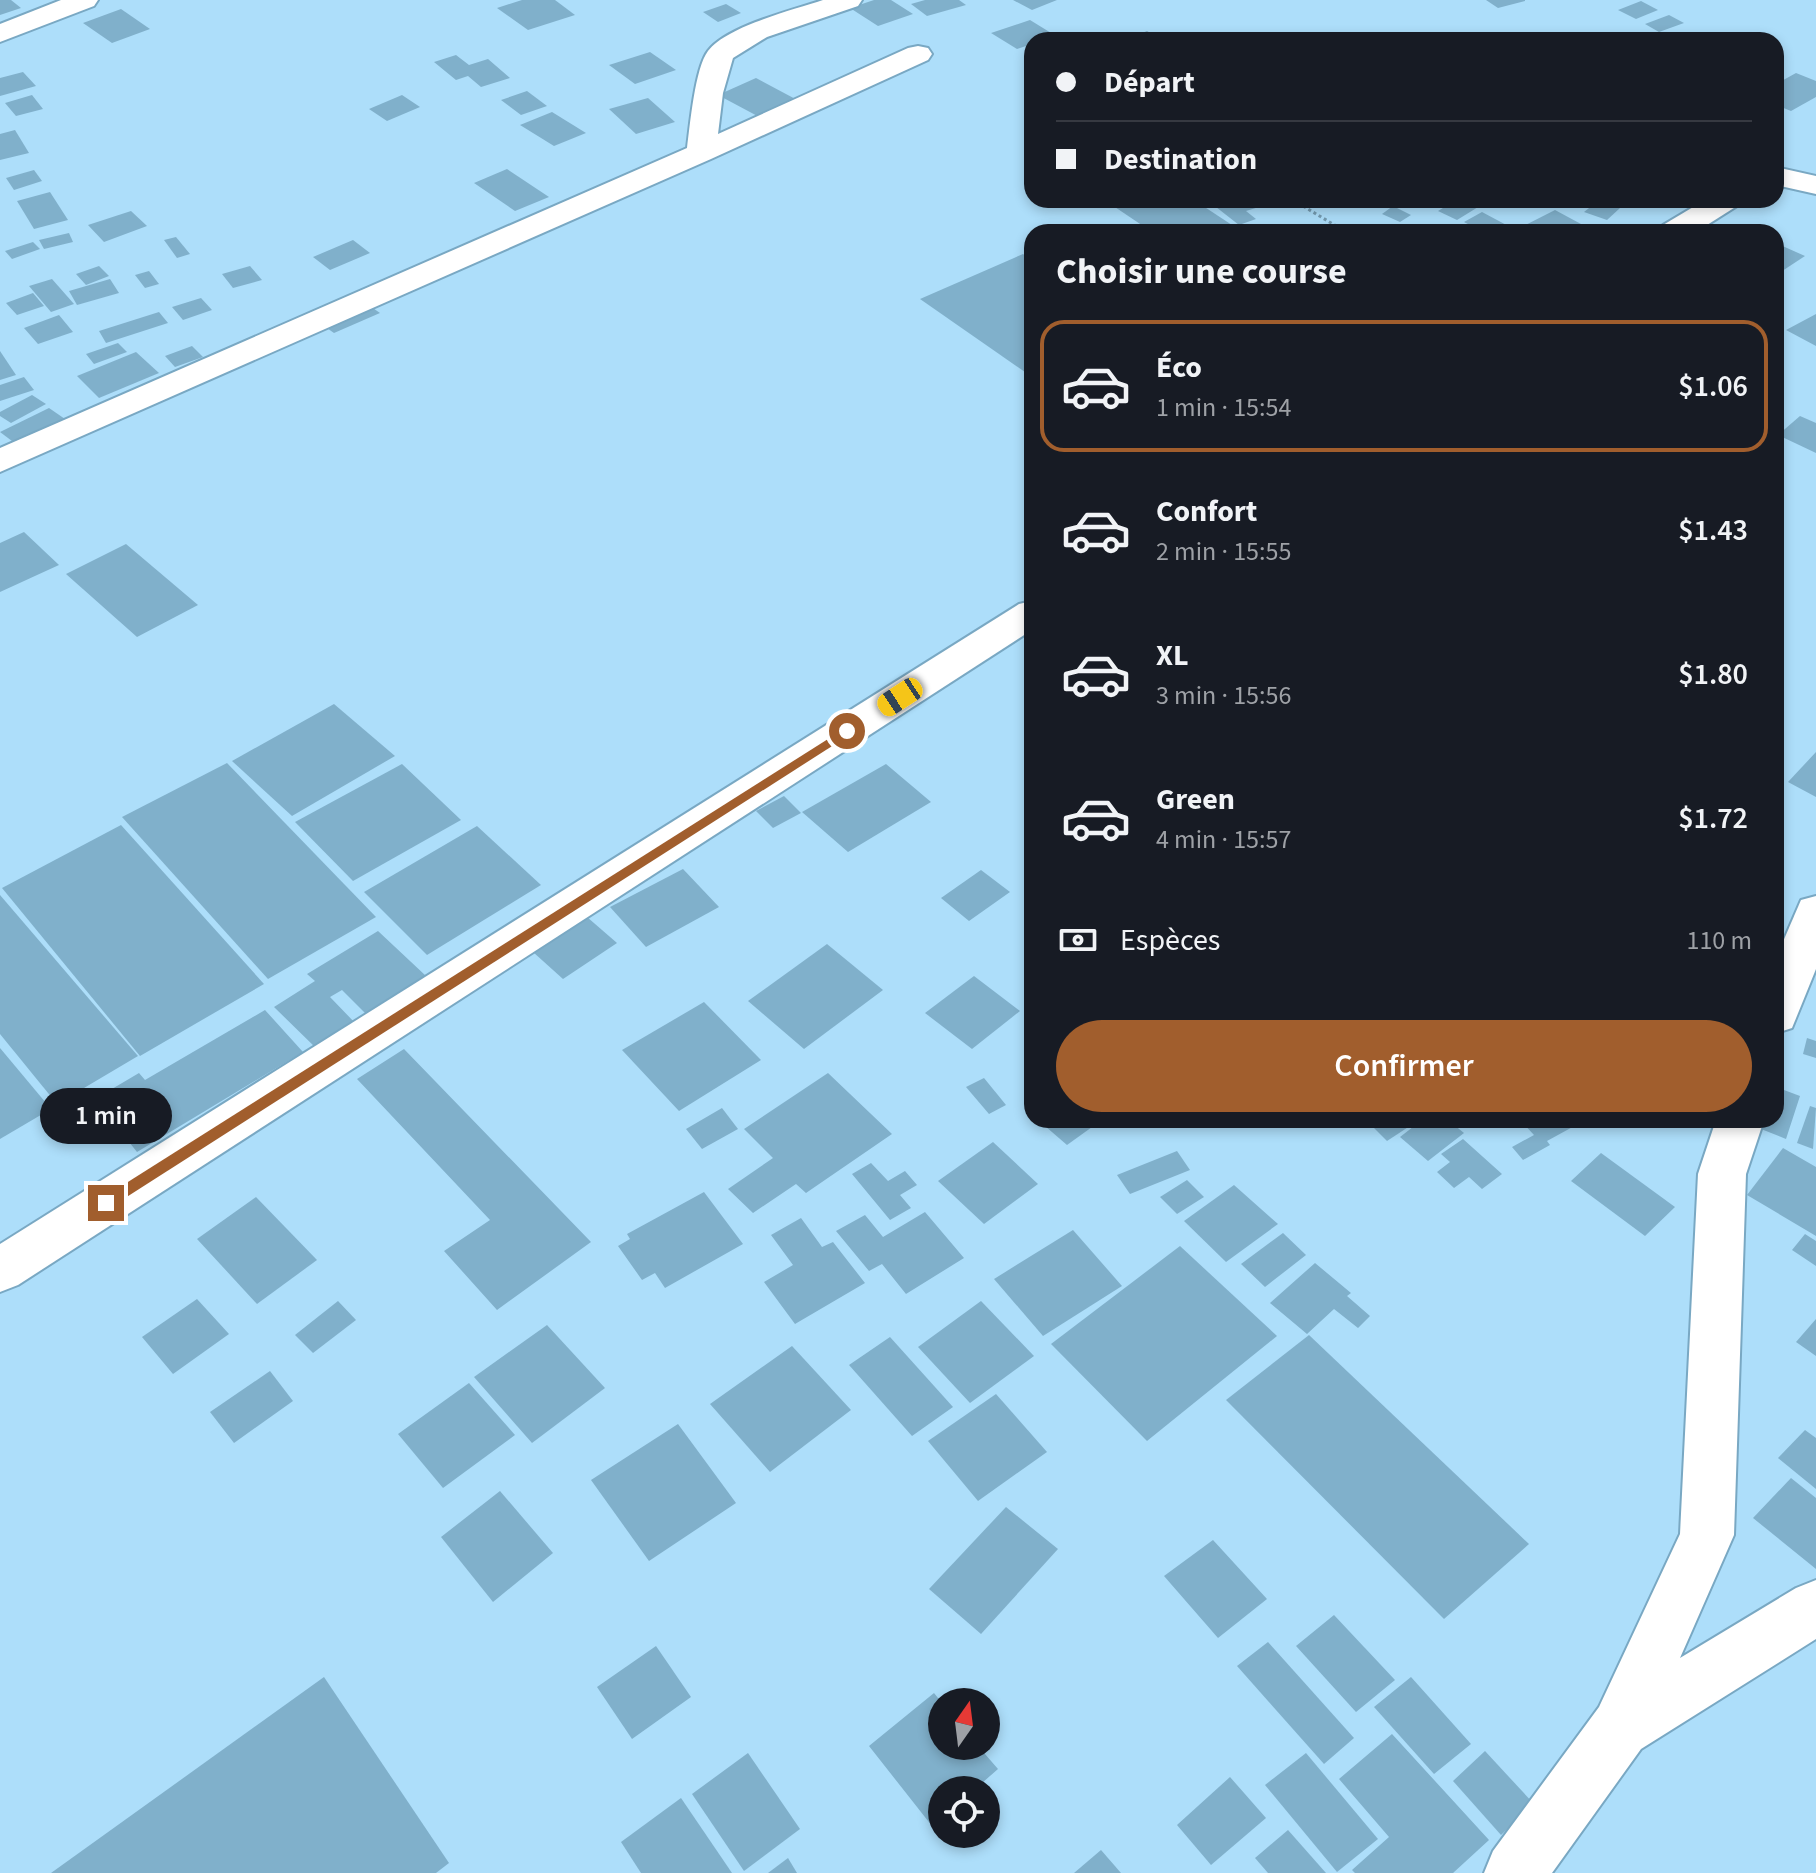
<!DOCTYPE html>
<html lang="fr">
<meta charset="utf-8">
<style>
:root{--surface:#171b24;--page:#242831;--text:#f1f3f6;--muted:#9ea1a6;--line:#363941;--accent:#a15e2d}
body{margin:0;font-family:"Source Sans 3",sans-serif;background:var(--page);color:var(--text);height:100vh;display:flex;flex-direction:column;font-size:30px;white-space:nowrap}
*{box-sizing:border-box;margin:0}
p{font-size:26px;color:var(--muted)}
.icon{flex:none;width:44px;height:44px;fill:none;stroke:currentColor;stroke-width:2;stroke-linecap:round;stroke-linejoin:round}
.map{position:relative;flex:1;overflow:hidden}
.side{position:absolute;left:1024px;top:224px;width:760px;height:904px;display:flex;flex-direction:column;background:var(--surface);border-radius:24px;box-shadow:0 4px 12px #0003}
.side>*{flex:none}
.banner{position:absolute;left:1024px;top:32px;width:760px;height:176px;border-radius:24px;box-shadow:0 4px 12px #0003;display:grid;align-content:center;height:176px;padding:0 32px;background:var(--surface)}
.needle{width:52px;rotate:14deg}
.tools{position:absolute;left:928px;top:1688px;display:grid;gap:16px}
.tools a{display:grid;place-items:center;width:72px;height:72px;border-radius:50%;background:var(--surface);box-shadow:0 4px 12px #0003;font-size:40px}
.end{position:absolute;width:36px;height:36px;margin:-18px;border:10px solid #a15e2d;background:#fff;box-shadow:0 0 0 4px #fff}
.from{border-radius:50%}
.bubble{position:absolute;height:56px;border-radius:28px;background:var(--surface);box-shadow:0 4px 12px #0003;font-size:26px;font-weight:600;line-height:56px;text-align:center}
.car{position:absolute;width:24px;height:48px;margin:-24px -12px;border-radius:10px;box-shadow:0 0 6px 2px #0007;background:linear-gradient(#f5c518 24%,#345 0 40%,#f5c518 0 76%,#345 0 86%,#f5c518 0)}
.banner b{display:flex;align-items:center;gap:28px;height:76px;font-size:30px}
.banner b+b{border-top:2px solid var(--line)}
.banner i{width:20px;height:20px;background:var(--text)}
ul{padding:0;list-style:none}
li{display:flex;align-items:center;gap:24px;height:132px;margin:0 16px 12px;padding:0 16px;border:4px solid transparent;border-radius:24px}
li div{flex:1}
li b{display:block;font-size:30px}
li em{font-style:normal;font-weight:600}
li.selected{border-color:var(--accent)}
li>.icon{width:72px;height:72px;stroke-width:1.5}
h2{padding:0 32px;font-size:36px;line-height:96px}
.pay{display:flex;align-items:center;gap:20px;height:88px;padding:0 32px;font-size:30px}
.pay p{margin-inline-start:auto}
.button{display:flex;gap:16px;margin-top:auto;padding:16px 32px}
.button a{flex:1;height:92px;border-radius:48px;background:var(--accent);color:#fff;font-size:32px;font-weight:600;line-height:92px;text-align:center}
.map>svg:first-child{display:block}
.building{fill:#80b0cb}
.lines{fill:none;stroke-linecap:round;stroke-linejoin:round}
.minor-casing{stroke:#79a8c3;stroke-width:4}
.path{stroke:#759bb0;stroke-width:3;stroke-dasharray:3 3;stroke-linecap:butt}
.minor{fill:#fff;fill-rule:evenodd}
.route{fill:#a15e2d}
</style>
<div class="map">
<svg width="1816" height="1873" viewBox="0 0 1816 1873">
<rect width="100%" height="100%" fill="#addefa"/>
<g class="building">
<path d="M0 0H11L21 8 0 15Z"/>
<path d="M522 0H555L575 15 528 30 497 8Z"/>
<path d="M874 0H891L913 14 878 26 850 8Z"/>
<path d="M925 0H959L966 5 927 16 911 4Z"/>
<path d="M1013 0H1057L1032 10Z"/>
<path d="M1486 0H1525V1L1498 8Z"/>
<path d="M1641 1 1658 10 1636 19 1618 10Z"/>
<path d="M726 4 741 13 718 22 703 12Z"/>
<path d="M121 9 150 29 112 43 83 23Z"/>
<path d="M1669 15 1684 23 1659 32 1645 24Z"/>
<path d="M1030 20 1056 36 1032 40V44L1017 49 991 33Z"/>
<path d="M1147 31 1162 40H1125Z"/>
<path d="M650 52 676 70 635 84 609 65Z"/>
<path d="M456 55 469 65 488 59 510 78 481 87 468 76 456 80 434 62Z"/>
<path d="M23 72 36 86 0 96V78Z"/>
<path d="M1796 73 1816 81V97L1791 111 1776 105V84Z"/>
<path d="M756 78 801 102 763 119 718 95Z"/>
<path d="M527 91 547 106 521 115 501 100Z"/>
<path d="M32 95 43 109 16 116 5 103Z"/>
<path d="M402 95 420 107 387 121 369 109Z"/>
<path d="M648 98 675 122 636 134 609 109Z"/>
<path d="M552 112 586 133 554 146 520 125Z"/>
<path d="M15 130 29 153 0 160V134Z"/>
<path d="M507 169 549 197 515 211 474 183Z"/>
<path d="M34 170 42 181 14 190 6 178Z"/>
<path d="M50 192 68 220 34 229 17 201Z"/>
<path d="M1110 200H1194L1235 227 1222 232H1152L1106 201Z"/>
<path d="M1238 200H1279V201L1246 211 1256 219 1239 225 1216 207Z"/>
<path d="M1456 200H1474L1483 204 1457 220 1438 211Z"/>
<path d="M1598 201 1620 208 1607 220 1584 212Z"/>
<path d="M1393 206 1411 215 1400 222 1382 214Z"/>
<path d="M1555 210 1581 224 1565 232H1512Z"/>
<path d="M131 211 147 226 104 242 88 225Z"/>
<path d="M1482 212 1512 228 1505 232H1483L1464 222Z"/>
<path d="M69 233 73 242 44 249 39 240Z"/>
<path d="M176 237 190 254 177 258 164 240Z"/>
<path d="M353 240 370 253 330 270 313 257Z"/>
<path d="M33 242 40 249 12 259 5 251Z"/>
<path d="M1776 243 1805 256 1776 275Z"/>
<path d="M1023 254 1032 261V377L920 299Z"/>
<path d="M99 266 109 276 86 285 76 274Z"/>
<path d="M250 266 262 280 233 288 222 274Z"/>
<path d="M149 271 159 284 145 288 135 275Z"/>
<path d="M52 279 74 304 51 312 29 286Z"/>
<path d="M110 279 119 293 77 305 69 291Z"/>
<path d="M33 293 44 306 17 315 6 303Z"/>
<path d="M201 298 212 310 183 320 172 307Z"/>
<path d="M370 306 380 313 334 333 324 326Z"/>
<path d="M159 312 168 323 106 343 99 331Z"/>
<path d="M1816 314V346L1786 330Z"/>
<path d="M59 315 73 332 38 344 24 328Z"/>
<path d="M118 343 127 352 94 364 86 354Z"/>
<path d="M192 346 203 357 175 367 165 356Z"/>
<path d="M0 351 16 375 0 380Z"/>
<path d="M136 352 159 373 99 398 77 376Z"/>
<path d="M24 377 34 390 0 401V385Z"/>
<path d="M32 395 46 404 11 423 0 416V412Z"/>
<path d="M49 408 65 419 16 444 0 432Z"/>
<path d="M1800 416 1816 423V453L1778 435Z"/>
<path d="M24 532 59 565 0 592V543Z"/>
<path d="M126 544 198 605 137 637 66 574Z"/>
<path d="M334 704 395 756 292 816 232 761Z"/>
<path d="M1816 752V797L1788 782Z"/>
<path d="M227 763 376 917 268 979 122 817Z"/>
<path d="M402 764 461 820 353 881 295 822Z"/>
<path d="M886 764 931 802 848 852 802 812Z"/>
<path d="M784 796 801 813 773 828 756 811Z"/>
<path d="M121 825 264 984 140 1056 2 888Z"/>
<path d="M477 826 541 885 427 955 364 892Z"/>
<path d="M683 869 719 907 646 947 610 907Z"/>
<path d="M981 870 1010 892 969 921 941 898Z"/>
<path d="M0 895 138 1056 57 1104 0 1034Z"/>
<path d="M587 917 617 943 563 979 533 952Z"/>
<path d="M378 931 426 976 366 1014 342 990 330 997 357 1025 318 1050 274 1007 315 981 307 974Z"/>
<path d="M827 944 883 990 804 1049 748 1001Z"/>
<path d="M974 976 1020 1011 972 1049 925 1013Z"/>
<path d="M704 1002 761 1060 679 1111 622 1050Z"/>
<path d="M265 1010 303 1052 137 1152 95 1099 139 1073 145 1080Z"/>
<path d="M1807 1038 1816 1041V1058L1803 1054Z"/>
<path d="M0 1048 51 1109 0 1139Z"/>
<path d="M404 1049 591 1242 497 1310 444 1251 490 1220 357 1079Z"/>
<path d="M828 1073 892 1134 806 1193 796 1184 753 1213 728 1189 773 1158 744 1129Z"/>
<path d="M984 1078 1006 1105 989 1114 966 1087Z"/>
<path d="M1776 1087 1800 1096 1786 1139 1761 1129 1764 1120H1776Z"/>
<path d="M1810 1106 1816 1108 1813 1149 1797 1143Z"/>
<path d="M722 1108 738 1129 702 1149 686 1129Z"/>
<path d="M1052 1120H1096L1099 1122 1067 1145 1045 1126Z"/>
<path d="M1366 1120H1419L1387 1141Z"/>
<path d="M1422 1120H1448L1464 1133 1428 1161 1400 1137Z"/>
<path d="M1520 1120H1574L1578 1124 1547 1141 1550 1145 1523 1160 1512 1147 1534 1135Z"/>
<path d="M1463 1139 1502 1174 1482 1189 1469 1177 1454 1188 1437 1172 1450 1162 1441 1154Z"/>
<path d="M993 1142 1038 1184 984 1224 938 1181Z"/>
<path d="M1783 1148 1816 1167V1236L1747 1195Z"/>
<path d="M1177 1151 1190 1170 1130 1194 1117 1175Z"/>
<path d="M1601 1153 1675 1207 1645 1236 1571 1181Z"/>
<path d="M871 1163 888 1181 905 1171 917 1185 900 1195 911 1208 890 1220 852 1174Z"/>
<path d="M1187 1180 1204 1197 1177 1214 1160 1197Z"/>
<path d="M1234 1185 1278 1224 1226 1262 1184 1221Z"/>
<path d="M704 1192 743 1244 665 1288 655 1273 642 1280 618 1246 630 1239 627 1234Z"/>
<path d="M256 1197 317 1260 257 1304 197 1239Z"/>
<path d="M925 1212 964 1258 906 1294 882 1264 869 1271 836 1231 865 1215 883 1237Z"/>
<path d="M801 1218 822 1247 833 1242 865 1283 795 1324 764 1282 793 1265 771 1235Z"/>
<path d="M1073 1230 1122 1286 1043 1336 994 1279Z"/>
<path d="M1283 1233 1306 1255 1265 1287 1241 1264Z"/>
<path d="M1805 1234 1816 1241V1266L1792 1250Z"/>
<path d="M1180 1246 1277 1336 1147 1441 1051 1344Z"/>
<path d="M1315 1263 1351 1293 1347 1296 1370 1316 1358 1328 1334 1309 1307 1334 1270 1303Z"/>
<path d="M197 1299 229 1334 173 1374 142 1337Z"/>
<path d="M338 1301 356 1320 313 1353 295 1335Z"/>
<path d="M981 1301 1034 1356 970 1403 918 1347Z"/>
<path d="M1816 1319V1356L1796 1342Z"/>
<path d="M547 1325 605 1388 532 1443 474 1377Z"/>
<path d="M1309 1335 1529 1544 1444 1619 1226 1400Z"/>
<path d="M890 1337 953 1407 912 1436 849 1365Z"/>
<path d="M792 1346 851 1410 770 1472 710 1404Z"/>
<path d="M270 1371 293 1401 234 1443 210 1412Z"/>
<path d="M469 1383 515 1435 443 1488 398 1434Z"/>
<path d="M996 1394 1047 1452 978 1501 928 1441Z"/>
<path d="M678 1424 736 1503 649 1561 591 1480Z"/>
<path d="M1805 1430 1816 1438V1489L1778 1458Z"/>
<path d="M1791 1478 1816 1498V1569L1753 1518Z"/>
<path d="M500 1491 553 1553 493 1602 441 1537Z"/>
<path d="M1006 1507 1058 1549 981 1634 929 1589Z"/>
<path d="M1213 1540 1267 1599 1218 1638 1164 1576Z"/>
<path d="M1334 1615 1395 1680 1356 1712 1296 1646Z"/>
<path d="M1268 1642 1354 1738 1324 1764 1237 1666Z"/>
<path d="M656 1646 691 1697 632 1739 597 1687Z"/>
<path d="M324 1677 449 1863 436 1873H51Z"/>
<path d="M1411 1677 1471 1744 1434 1774 1374 1707Z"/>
<path d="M934 1693 942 1703V1746H978L998 1769 974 1790H942V1817L932 1826 869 1746Z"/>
<path d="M1392 1734 1489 1840 1453 1873H1355L1352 1870 1389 1837 1339 1779Z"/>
<path d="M1485 1751 1534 1804 1501 1835 1453 1781Z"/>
<path d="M748 1753 800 1829 744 1871 692 1794Z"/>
<path d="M1306 1753 1378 1839 1337 1872 1265 1785Z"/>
<path d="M1230 1777 1266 1818 1211 1865 1177 1825Z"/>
<path d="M681 1798 732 1873H641L621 1842Z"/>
<path d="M1288 1830 1326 1873H1268L1255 1858Z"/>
<path d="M1101 1850 1121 1873H1074Z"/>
<path d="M788 1858 797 1873H768Z"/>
</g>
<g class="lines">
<defs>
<g id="minor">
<path d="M61 0H98L94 6 0 42V24Z"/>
<path d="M823 0H862L858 6 767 37 733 58 723 93 718 134 908 48 918 46 928 48 932 54 928 60 711 159 0 472V448L687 148C690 125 695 68 708 51 727 26 793 10 823 0Z"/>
<path d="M1776 167 1816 176V194L1776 185Z"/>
<path d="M1705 200H1741L1737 206 1696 232H1658L1663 225Z"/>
<path d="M1032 601V630L18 1285 0 1292V1244L1019 604Z"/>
<path d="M1816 896V969L1792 1028 1776 1033V958L1801 900Z"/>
<path d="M1716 1120H1764L1746 1174 1734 1535 1680 1658 1796 1588 1816 1580V1639L1641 1749 1552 1873H1484L1493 1851 1599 1707 1680 1534 1698 1174Z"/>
</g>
</defs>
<use href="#minor" class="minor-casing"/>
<path class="path" d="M1293 200 1346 232"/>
<use href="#minor" class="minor"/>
</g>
<path class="route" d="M847 727 851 728V734L111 1207H101V1199Z"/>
</svg>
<div class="tools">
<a><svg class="needle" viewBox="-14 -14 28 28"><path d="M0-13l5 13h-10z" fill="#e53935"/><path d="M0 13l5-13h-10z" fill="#9ea1a6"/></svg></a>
<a><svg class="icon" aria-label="locate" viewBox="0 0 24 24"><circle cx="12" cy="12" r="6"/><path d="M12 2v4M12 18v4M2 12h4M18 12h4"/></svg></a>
</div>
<i class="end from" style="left:847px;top:731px"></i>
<i class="end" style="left:106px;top:1203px"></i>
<div class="bubble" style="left:40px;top:1088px;width:132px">1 min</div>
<i class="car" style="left:900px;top:697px;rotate:237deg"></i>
<div class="banner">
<b><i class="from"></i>Départ</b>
<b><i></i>Destination</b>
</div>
<section class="side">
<h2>Choisir une course</h2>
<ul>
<li class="selected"><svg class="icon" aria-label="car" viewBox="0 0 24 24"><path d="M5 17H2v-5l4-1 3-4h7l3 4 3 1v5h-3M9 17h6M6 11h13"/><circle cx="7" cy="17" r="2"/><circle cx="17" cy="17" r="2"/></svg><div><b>Éco</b><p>1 min · 15:54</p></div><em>$1.06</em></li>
<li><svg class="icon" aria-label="car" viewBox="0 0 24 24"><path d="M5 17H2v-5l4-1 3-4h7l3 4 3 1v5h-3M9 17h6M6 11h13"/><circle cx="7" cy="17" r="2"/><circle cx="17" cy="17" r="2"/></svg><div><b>Confort</b><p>2 min · 15:55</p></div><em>$1.43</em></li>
<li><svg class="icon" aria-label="car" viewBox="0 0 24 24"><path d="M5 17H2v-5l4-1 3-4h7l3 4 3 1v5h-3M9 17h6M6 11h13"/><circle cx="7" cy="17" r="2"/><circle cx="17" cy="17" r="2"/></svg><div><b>XL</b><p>3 min · 15:56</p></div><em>$1.80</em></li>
<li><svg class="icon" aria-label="car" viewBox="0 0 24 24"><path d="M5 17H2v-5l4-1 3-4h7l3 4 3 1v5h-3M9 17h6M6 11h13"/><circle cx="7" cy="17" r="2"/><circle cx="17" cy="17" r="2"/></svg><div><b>Green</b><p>4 min · 15:57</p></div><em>$1.72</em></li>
</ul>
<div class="pay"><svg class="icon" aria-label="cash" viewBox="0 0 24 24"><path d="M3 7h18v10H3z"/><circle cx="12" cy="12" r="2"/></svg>Espèces<p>110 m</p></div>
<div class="button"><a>Confirmer</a></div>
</section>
</div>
